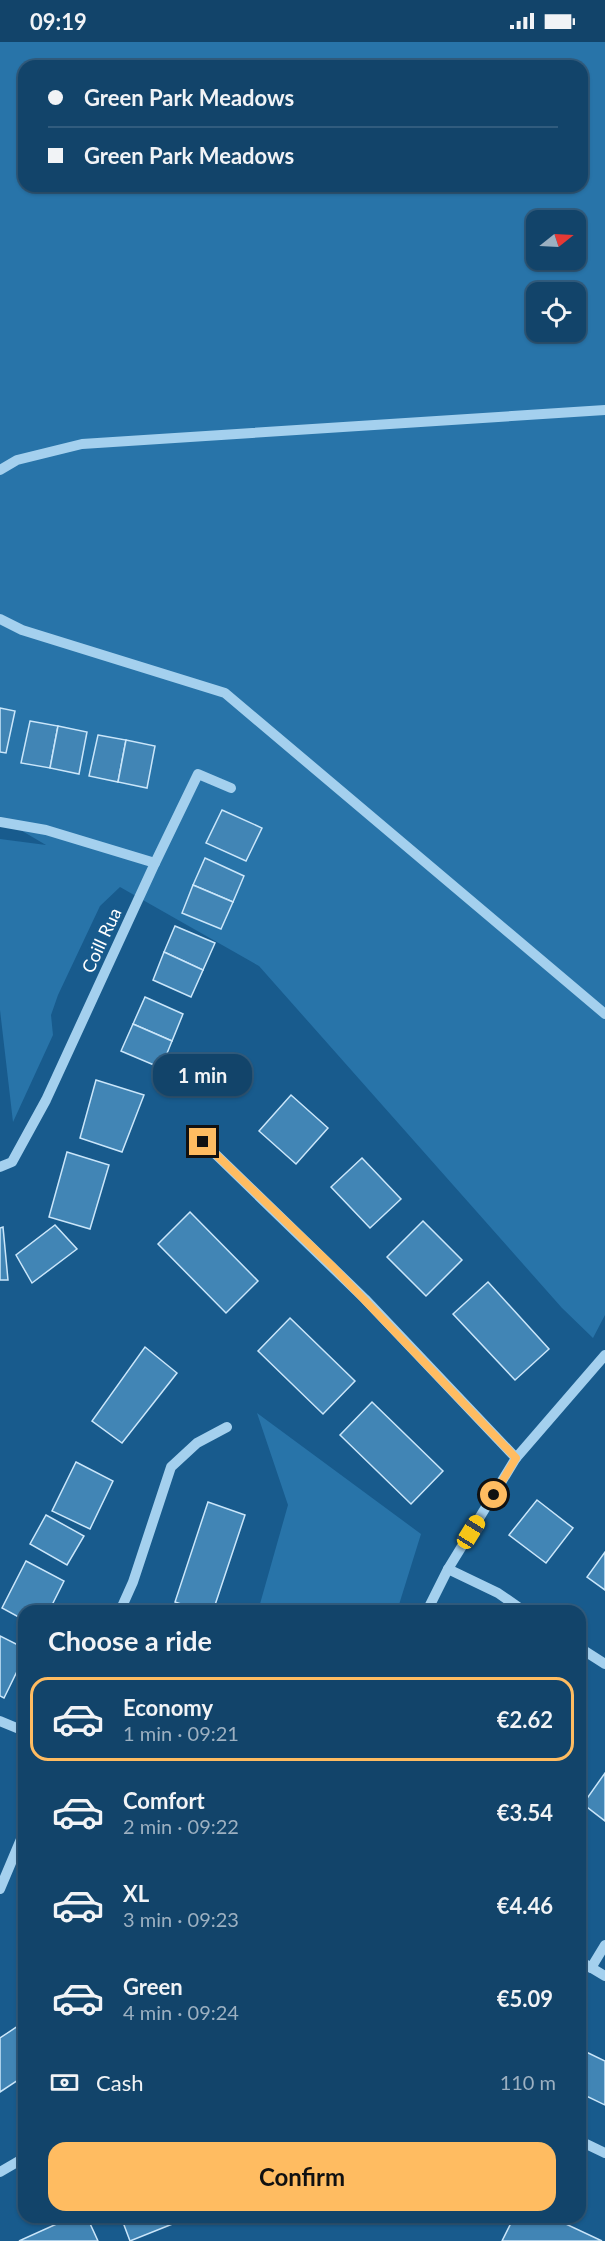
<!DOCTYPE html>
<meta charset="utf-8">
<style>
:root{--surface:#12446a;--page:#1b4b70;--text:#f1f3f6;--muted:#9cb0c1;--line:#315c7e;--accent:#ffbc61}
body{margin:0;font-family:Lato,sans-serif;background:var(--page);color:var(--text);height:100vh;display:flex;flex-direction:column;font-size:22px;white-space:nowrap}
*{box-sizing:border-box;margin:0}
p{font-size:20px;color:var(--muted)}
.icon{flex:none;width:33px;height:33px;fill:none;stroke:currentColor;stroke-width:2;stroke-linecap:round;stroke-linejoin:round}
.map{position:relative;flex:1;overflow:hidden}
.side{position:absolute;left:18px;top:1563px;width:568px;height:618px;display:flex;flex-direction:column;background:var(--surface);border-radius:18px;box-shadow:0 2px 4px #0004,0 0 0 2px var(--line)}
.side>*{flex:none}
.guide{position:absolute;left:18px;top:18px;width:570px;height:132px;border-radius:18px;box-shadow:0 2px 4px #0004,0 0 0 2px var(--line);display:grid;align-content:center;height:132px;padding:0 30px;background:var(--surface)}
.needle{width:39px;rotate:72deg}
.tools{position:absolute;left:526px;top:168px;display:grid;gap:12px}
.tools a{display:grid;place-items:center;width:60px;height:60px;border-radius:12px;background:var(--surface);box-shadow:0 2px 4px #0004,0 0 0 2px var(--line);font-size:30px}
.end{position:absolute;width:27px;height:27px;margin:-14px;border:8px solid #ffbc61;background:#111;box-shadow:0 0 0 3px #111}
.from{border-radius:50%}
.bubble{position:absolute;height:42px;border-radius:18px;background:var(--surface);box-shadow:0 2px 4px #0004,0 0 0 2px var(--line);font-size:20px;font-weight:700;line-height:42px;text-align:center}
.car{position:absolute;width:18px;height:36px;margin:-18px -9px;border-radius:8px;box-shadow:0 0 4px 2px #0007;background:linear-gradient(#f5c518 24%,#345 0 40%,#f5c518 0 76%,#345 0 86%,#f5c518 0)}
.guide b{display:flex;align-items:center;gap:21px;height:57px;font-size:22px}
.guide b+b{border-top:2px solid var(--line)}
.guide i{width:15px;height:15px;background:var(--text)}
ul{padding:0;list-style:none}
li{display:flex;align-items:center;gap:18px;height:84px;margin:0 12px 9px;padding:0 18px;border:3px solid transparent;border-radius:18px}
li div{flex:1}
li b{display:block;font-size:22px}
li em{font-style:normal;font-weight:700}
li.active{border-color:var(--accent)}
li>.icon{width:54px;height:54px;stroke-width:1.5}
h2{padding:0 30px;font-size:27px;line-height:72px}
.pay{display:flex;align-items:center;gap:15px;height:66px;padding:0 30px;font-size:22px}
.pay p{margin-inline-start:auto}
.button{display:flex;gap:12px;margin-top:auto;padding:12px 30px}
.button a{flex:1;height:69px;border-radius:18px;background:var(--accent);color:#111;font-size:24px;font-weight:700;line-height:69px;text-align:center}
.status{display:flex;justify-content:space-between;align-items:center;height:42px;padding:0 30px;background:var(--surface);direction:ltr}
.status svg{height:16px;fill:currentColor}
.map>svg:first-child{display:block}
.green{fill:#2874a9;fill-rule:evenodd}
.building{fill:#4185b5;stroke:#cae6fa;stroke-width:1.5}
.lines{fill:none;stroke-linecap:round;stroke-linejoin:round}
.minor{stroke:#a4d0ee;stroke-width:10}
.route{stroke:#ffbc61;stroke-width:8}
.labels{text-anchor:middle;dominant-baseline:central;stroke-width:6;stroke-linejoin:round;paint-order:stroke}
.street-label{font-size:18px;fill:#fff;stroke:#185b8d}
</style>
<div class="status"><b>09:19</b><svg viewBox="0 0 49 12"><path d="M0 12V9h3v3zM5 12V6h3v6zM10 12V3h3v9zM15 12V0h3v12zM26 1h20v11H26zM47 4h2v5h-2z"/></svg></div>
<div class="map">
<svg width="605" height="2199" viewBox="0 0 605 2199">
<rect width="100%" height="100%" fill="#185b8d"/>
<g class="green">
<path d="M0 0H605V1273L593 1296 562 1266 259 924 120 845 100 864 58 953 51 973 53 993 13 1080 0 968V797L46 803 0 776ZM24 24H582V144H24ZM537 178H576V218H537ZM537 250H576V290H537Z"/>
<path d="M257 1371 421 1492 397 1569H258L288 1463Z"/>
</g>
<g class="building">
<path d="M0 666 15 669 6 711 0 710Z"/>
<path d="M30 679 58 684 50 726 21 721Z"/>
<path d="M58 684 87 690 79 732 50 726Z"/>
<path d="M98 693 126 698 118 740 89 734Z"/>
<path d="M126 698 155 704 147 746 118 740Z"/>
<path d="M222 768 262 786 246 819 206 801Z"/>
<path d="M205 816 244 834 233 860 193 843Z"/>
<path d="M193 843 233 860 221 887 182 871Z"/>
<path d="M175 884 215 901 203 928 164 910Z"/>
<path d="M164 910 203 928 191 955 153 938Z"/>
<path d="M145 955 183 972 172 999 133 982Z"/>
<path d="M133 982 172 999 161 1026 121 1009Z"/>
<path d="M96 1038 144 1053 122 1110 80 1096Z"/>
<path d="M291 1053 328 1086 296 1122 259 1089Z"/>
<path d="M67 1110 109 1123 90 1187 49 1175Z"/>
<path d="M362 1116 401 1157 370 1186 331 1145Z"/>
<path d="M190 1170 258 1239 226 1271 158 1202Z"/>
<path d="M423 1179 462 1218 426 1254 387 1215Z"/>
<path d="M55 1183 77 1207 32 1241 16 1213Z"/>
<path d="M3 1185 8 1238H0V1186Z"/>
<path d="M488 1240 549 1307 515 1338 453 1272Z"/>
<path d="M290 1276 355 1339 323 1372 258 1309Z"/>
<path d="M145 1305 177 1331 122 1401 92 1379Z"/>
<path d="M372 1360 443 1429 411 1462 340 1393Z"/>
<path d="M76 1420 113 1439 90 1487 52 1469Z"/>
<path d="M537 1458 573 1486 546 1521 509 1493Z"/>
<path d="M208 1460 245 1473 213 1569H202L175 1560Z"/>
<path d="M46 1473 84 1494 67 1523 30 1502Z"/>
<path d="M605 1510V1548L587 1535Z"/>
<path d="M26 1519 64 1539 49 1569H24V1578L2 1566Z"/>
<path d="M0 1594 24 1606V1615L4 1656 0 1654Z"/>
<path d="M605 1731V1779L583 1762Z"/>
<path d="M24 1980V2034L0 2050V1996Z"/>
<path d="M580 2007 605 2019V2063L580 2051Z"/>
<path d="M72 2175H87L98 2199H19Z"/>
<path d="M121 2175H190L130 2199Z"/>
<path d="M514 2175H551L602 2199H502Z"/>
</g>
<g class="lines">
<g class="minor">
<path d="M0 428 17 418 82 402 605 368"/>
<path d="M0 577 22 588 225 651 605 972"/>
<path d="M0 780 46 788 155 821 46 1058 12 1120 0 1125"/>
<path d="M155 821 198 732 231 746"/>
<path d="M203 1100 365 1257 516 1416"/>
<path d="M448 1527 498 1551 524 1569"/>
<path d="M120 1569 133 1540 171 1425 197 1401 227 1385"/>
<path d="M427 1569 448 1527 516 1416 605 1313"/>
<path d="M580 1606 605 1622"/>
<path d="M0 1679 24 1689"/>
<path d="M0 1847 24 1790"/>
<path d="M580 1919 605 1934"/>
<path d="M591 1926 605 1903"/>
<path d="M580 2099 605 2111"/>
<path d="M0 2130 24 2116"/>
</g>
</g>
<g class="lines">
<path class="route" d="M203 1100 333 1225 516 1416 494 1453"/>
</g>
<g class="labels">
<g class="street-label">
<text transform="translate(101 898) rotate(-65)">Coill Rua</text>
</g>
</g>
</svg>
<div class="tools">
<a><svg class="needle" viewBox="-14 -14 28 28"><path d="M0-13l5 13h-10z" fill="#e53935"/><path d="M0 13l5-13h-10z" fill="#9cb0c1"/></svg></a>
<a><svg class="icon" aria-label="locate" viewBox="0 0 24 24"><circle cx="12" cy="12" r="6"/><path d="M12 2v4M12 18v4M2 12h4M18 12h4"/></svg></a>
</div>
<i class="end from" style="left:494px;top:1453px"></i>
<i class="end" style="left:203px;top:1100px"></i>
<div class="bubble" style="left:153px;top:1012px;width:99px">1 min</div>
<i class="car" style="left:471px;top:1490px;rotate:32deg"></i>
<div class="guide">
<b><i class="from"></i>Green Park Meadows</b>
<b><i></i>Green Park Meadows</b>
</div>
<section class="side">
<h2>Choose a ride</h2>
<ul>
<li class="active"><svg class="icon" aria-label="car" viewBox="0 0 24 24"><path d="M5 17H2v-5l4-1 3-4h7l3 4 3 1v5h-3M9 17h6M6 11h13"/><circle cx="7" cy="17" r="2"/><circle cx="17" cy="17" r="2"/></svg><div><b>Economy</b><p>1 min · 09:21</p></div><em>€2.62</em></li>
<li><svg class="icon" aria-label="car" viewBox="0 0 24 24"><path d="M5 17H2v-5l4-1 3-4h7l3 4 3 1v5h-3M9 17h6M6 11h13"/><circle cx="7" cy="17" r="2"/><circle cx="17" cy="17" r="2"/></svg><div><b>Comfort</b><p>2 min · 09:22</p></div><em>€3.54</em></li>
<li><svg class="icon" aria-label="car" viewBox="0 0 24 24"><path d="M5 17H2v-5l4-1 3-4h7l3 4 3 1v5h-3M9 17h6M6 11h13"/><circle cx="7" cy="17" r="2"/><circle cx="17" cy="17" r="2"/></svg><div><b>XL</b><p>3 min · 09:23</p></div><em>€4.46</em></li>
<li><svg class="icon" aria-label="car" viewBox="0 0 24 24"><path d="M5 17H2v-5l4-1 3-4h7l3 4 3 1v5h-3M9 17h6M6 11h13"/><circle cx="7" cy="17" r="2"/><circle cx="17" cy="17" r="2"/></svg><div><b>Green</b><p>4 min · 09:24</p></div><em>€5.09</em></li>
</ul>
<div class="pay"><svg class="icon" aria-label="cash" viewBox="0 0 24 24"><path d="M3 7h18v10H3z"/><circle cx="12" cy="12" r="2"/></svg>Cash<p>110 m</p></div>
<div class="button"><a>Confirm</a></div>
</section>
</div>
